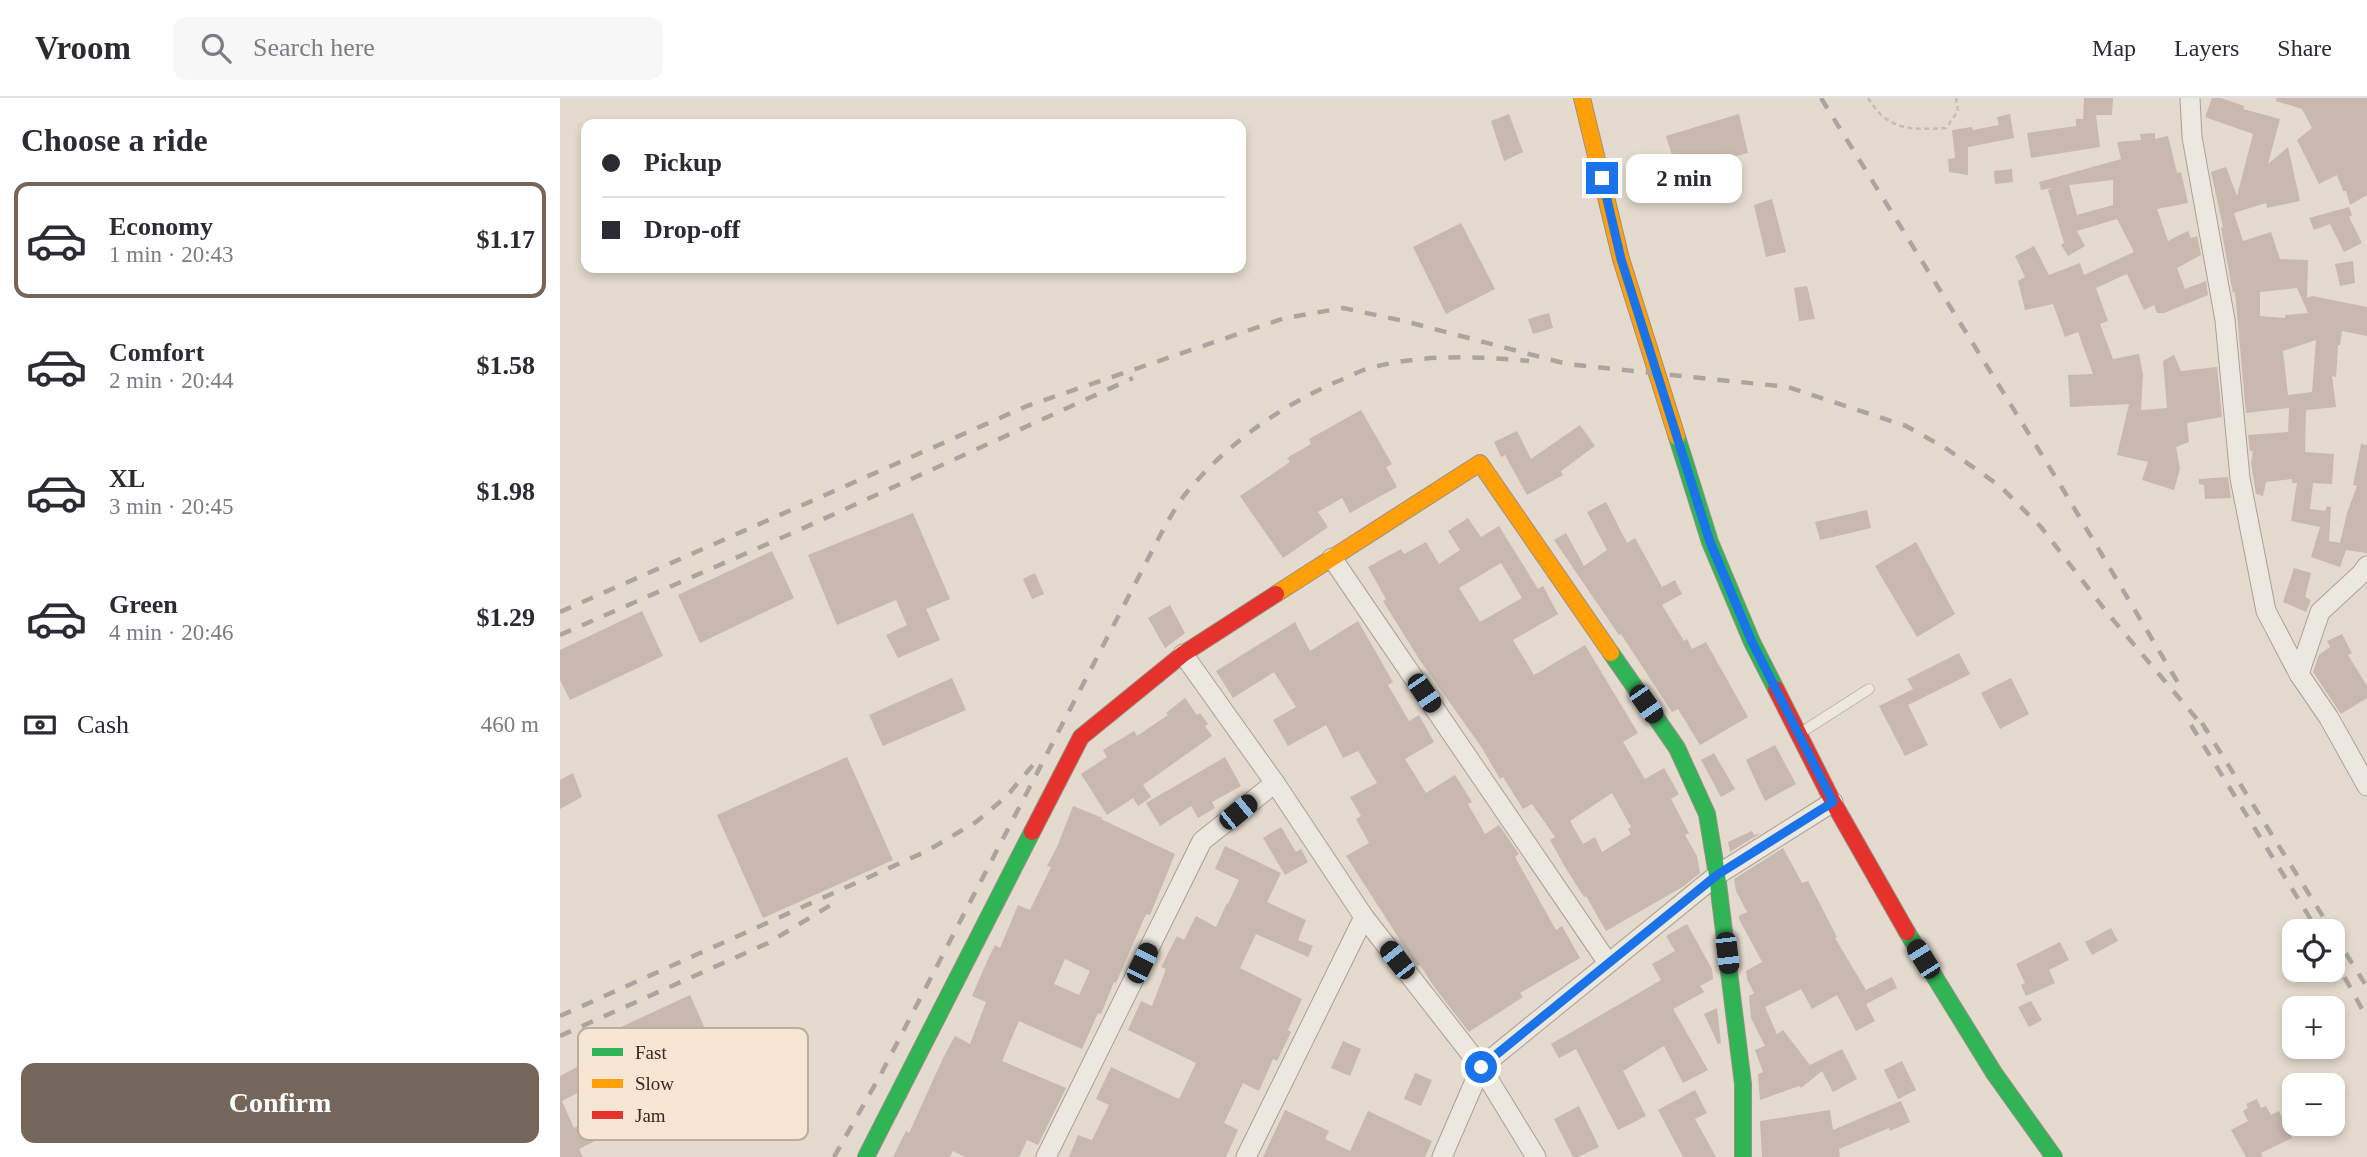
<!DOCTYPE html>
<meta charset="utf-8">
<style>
:root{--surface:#fff;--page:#f7f7f7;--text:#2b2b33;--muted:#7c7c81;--line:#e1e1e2;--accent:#75665b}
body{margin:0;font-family:"Times New Roman",serif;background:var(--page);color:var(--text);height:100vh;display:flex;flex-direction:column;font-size:26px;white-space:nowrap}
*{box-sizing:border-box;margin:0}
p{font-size:23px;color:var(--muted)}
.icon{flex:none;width:38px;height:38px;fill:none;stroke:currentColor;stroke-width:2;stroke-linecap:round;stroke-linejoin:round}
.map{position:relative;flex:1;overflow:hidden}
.drawer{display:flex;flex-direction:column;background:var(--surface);width:560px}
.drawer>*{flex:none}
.banner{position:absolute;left:21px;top:21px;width:665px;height:154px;border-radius:14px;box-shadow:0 4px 10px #0003;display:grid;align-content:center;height:154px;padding:0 21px;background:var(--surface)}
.buttons{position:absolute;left:1722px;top:821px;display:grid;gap:14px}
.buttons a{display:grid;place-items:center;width:63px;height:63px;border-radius:14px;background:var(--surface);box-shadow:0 4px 10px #0003;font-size:35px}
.end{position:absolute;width:32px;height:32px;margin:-16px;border:9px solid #1a73e8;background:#fff;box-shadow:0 0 0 4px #fff}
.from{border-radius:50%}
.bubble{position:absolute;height:49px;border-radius:14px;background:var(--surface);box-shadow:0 4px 10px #0003;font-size:23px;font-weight:700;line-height:49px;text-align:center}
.car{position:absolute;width:21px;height:42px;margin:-21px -10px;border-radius:9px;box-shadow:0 0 5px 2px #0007;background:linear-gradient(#222 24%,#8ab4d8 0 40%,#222 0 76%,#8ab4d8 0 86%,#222 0)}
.banner b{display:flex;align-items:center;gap:24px;height:66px;font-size:26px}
.banner b+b{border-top:2px solid var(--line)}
.banner i{width:18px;height:18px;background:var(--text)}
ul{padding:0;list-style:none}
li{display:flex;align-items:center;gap:21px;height:116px;margin:0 14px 10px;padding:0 7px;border:4px solid transparent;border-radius:14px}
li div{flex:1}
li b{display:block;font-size:26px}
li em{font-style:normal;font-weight:700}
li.selected{border-color:var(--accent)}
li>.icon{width:63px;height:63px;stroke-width:1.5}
h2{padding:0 21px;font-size:32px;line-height:84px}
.pay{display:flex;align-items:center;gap:18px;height:77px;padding:0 21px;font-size:26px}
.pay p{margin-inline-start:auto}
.primary-button{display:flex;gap:14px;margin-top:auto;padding:14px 21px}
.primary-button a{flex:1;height:80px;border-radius:14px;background:var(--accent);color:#fff;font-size:28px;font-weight:700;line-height:80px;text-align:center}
header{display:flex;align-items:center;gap:42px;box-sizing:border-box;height:98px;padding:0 35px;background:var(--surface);border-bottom:2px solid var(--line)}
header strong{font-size:33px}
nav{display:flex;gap:38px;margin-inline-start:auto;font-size:24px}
.search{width:490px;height:63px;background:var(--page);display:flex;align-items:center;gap:18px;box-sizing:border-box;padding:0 24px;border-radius:14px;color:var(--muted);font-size:26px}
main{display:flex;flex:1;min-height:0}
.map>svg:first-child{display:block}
.building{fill:#c8b8ae;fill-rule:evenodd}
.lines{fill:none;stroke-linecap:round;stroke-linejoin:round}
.lane-casing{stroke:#aaa096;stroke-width:11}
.street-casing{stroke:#aaa096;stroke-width:21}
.fast-casing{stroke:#998f86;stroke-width:18}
.slow-casing{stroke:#998f86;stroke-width:18}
.jam-casing{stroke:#998f86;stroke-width:18}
.path{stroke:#c5bdb6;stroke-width:2.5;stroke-dasharray:5 3.5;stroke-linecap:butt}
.lane{stroke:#ece7df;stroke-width:10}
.street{stroke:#ece7df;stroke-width:19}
.fast{stroke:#30b455;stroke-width:16}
.slow{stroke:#ff9f0a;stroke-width:16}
.jam{stroke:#e5322d;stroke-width:16}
.rail{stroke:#aca59f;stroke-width:4.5;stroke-dasharray:12 12;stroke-linecap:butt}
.route{stroke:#1a73e8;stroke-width:9}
.key{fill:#f6e6d3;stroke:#bdad9d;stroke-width:2}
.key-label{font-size:19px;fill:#39271e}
</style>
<header>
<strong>Vroom</strong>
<div class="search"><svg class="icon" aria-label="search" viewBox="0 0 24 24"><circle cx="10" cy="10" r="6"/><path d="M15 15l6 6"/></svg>Search here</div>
<nav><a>Map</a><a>Layers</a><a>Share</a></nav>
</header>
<main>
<section class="drawer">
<h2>Choose a ride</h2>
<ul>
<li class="selected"><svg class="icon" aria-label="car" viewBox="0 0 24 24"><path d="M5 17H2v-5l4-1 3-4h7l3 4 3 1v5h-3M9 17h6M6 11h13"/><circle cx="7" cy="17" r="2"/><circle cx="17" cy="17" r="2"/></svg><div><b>Economy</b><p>1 min · 20:43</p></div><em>$1.17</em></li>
<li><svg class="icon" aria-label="car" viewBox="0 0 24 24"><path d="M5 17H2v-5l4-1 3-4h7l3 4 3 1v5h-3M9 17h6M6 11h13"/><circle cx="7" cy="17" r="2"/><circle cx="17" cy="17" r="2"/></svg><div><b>Comfort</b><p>2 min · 20:44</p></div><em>$1.58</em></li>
<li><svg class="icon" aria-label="car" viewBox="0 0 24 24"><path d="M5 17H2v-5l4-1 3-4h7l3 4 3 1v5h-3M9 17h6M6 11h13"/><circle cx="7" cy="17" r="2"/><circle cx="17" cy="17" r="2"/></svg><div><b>XL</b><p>3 min · 20:45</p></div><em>$1.98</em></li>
<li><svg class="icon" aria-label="car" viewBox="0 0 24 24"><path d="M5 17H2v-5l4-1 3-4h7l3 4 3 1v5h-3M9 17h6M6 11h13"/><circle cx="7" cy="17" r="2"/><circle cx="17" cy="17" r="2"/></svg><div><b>Green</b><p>4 min · 20:46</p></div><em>$1.29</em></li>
</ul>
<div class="pay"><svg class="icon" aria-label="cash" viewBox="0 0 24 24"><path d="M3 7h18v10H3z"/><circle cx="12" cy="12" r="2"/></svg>Cash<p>460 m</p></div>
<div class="primary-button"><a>Confirm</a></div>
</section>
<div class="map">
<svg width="1807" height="1059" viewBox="0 0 1807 1059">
<rect width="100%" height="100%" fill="#e4dacd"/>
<g class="building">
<path d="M1524 0H1553L1552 17H1536L1540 49 1471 60 1467 35 1516 28V21H1523Z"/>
<path d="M1652 0H1661L1684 8 1683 11 1720 21 1708 66 1728 49 1740 103 1707 110 1706 105 1674 115 1683 143 1711 134 1720 161 1748 162 1747 200 1752 198 1807 209V238L1782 233 1780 247H1778L1776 279 1772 278 1776 309 1746 312 1745 354 1774 356 1772 386 1753 385 1750 411 1765 413 1767 408 1771 409 1769 443 1780 445 1787 415 1797 388 1793 387 1801 346 1807 347V455L1786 452 1780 469 1751 459 1760 429 1731 423 1737 385H1732V381L1706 384 1703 398 1696 396 1691 365 1693 353H1690L1688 337 1728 334 1729 310 1686 315 1675 194 1673 195 1661 130 1663 129 1651 74 1666 69 1677 98 1693 36 1645 19ZM1737 190 1748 215 1725 217V220L1700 218V194ZM1756 242 1752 294 1728 297 1723 253Z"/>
<path d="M1716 0H1807V97L1790 107 1786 93H1783L1777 77 1759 86 1737 42 1752 30 1742 11 1716 3Z"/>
<path d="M949 16 963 54 944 63 931 23Z"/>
<path d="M1179 16 1188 55 1117 73 1106 38Z"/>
<path d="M1450 16 1454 40 1408 49V77L1389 74 1388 61 1395 60 1392 32 1412 29 1413 32 1439 27 1437 19Z"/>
<path d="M1595 35V41L1608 38 1617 75 1621 74 1628 105 1597 111 1608 143 1628 133 1631 140 1637 138 1641 157 1617 170 1625 191 1646 183 1648 197 1604 215H1597L1594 207 1584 212 1567 176 1536 190 1548 223 1540 226 1553 261 1579 256 1583 276 1581 312 1607 310 1603 263 1614 257 1621 273 1657 269 1662 319 1627 325 1629 344 1616 349 1620 371 1614 392 1582 382 1588 364 1557 357 1569 306 1510 309 1508 277 1533 276 1518 234 1505 239 1493 206 1465 212 1458 183 1465 179 1455 158 1474 148 1489 177 1520 165 1524 177 1574 154 1557 121 1517 133 1525 148 1508 158 1501 147 1504 145 1488 92 1492 90 1481 92 1479 84 1561 61 1557 44 1581 42 1580 36ZM1553 82V107L1517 117 1509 87Z"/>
<path d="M1452 71 1453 84 1435 86 1434 73Z"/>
<path d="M1212 101 1226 154 1206 159 1194 107Z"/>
<path d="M1789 109 1792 117 1789 119 1802 145 1784 154 1770 126 1754 132 1749 120Z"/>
<path d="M901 125 935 191 886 216 853 149Z"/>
<path d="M1793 163 1795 185 1780 188 1775 166Z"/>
<path d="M1247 188 1255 221 1239 223 1234 190Z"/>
<path d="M989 215 993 230 973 236 968 221Z"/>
<path d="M801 312 832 366 826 369 837 389 790 415 782 400 758 414 768 429 723 460 680 398 730 364 727 360 751 346 749 341Z"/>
<path d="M1020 327 1035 348 1001 373 1003 377 967 397 945 357 941 359 934 344 957 333 971 361Z"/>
<path d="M1668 379 1671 400 1645 401 1644 387 1639 386V381Z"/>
<path d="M1046 404 1067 445 1075 440 1102 489 1115 482 1122 496 1102 507 1124 543 1127 541 1132 551 1146 544 1188 619 1140 647 1118 611 1112 614 1061 536 1059 537 994 442 1006 435 1024 468 1047 452 1027 414Z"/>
<path d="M1307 412 1311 430 1260 442 1255 424Z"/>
<path d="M353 415 390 501 366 511 380 542 338 560 326 537 347 527 336 502 277 527 248 457Z"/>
<path d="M908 420 921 439 939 428 978 491 983 488 998 516 953 542 974 577 1025 547 1078 635 1063 644 1085 681 1104 670 1119 696 1111 701 1129 735 1125 737 1137 758 1140 775 1124 788 1046 833 1026 798 1024 799 1005 769 990 742 995 739 972 706 963 711 943 679 940 681 922 650 859 561 823 503 826 501 808 469 841 451 844 456 866 444 879 466 900 452 888 433ZM941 465 962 500 920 524 899 490ZM1052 695 1071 729 1068 731 1071 736 1042 754 1035 739 1023 746 1010 723Z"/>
<path d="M1356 444 1395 516 1357 539 1315 468Z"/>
<path d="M212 453 234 500 140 545 118 497Z"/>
<path d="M1734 470 1751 475 1745 499 1751 502 1746 514 1723 504Z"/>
<path d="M475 475 484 496 472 501 463 481Z"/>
<path d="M610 507 625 535 605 550 588 520Z"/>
<path d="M82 513 103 558 10 602 0 582V552Z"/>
<path d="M798 523 833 584 828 587 849 623 859 617 874 644 845 661 866 695 895 677 912 704 908 706 925 736 939 727 959 756 955 759 996 832 1002 828 1020 860 960 895 963 899 909 934 875 890 860 867 858 868 853 862 786 758 809 745 796 721 801 718 790 699 817 685 798 653 783 660 766 627 728 648 713 622 736 609 714 574 673 600 656 573 735 524 750 553Z"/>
<path d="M1782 536 1792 555 1788 557 1807 588V600L1781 616 1753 574 1759 557 1770 549 1767 543Z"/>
<path d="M1399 555 1410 576 1348 607 1368 647 1345 658 1319 608 1353 591 1347 581Z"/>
<path d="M392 580 406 612 323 648 309 617Z"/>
<path d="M1451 580 1469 616 1440 631 1421 595Z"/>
<path d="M625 600 637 617 640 615 648 626 645 628 652 638 583 687 591 699 578 708 573 700 547 717 521 676 547 659 543 652 574 633 577 638 608 617 606 615Z"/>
<path d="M1215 647 1236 686 1205 703 1186 662Z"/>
<path d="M1154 655 1175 691 1161 699 1141 662Z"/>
<path d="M287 659 333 762 203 820 157 717Z"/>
<path d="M665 659 681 688 652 704 655 710 638 720 631 708 600 728 586 705Z"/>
<path d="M13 675 22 699 0 711V682Z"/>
<path d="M513 708 543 720 541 721 615 756 590 817 586 816 556 885 554 884 541 916 538 915 522 951 459 923 442 963 506 990 478 1047 467 1042 459 1059H405L393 1053 390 1059H333L346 1033 349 1035 384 958 395 938 410 946 426 904 412 898 428 861 435 847 440 850 458 807 470 812 491 769 487 768 497 749ZM505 861 530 873 519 897 494 886Z"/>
<path d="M721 729 736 754 741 751 748 764 725 777 703 740Z"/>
<path d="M1192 733 1194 737 1201 735 1170 754 1168 744Z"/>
<path d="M665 748 721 775 707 804 746 822 738 842 753 848 748 859 696 836 680 870 742 901 728 932 731 934 717 963 713 961 699 993 683 985 664 1025 678 1032 666 1059H509L518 1037 532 1042 549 1007 536 1001 551 969 619 1001 636 965 568 932 581 903 592 908 606 871 601 869 617 838 624 842 636 818 656 829 667 805 668 806 679 782 655 771Z"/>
<path d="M1223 750 1242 785 1248 783 1277 839 1275 840 1306 892 1332 879 1337 890 1306 906 1315 923 1296 933 1277 897 1252 911 1241 891 1205 909 1217 936 1223 932 1250 967 1282 951 1297 981 1273 994 1262 973 1241 990 1239 988 1200 1002 1198 976 1203 974 1195 952 1205 948 1191 920 1189 898 1194 895 1187 881 1186 873 1202 864 1179 821V818L1187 814 1176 793 1174 781Z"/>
<path d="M1127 826 1152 871 1153 881 1140 888 1144 894 1113 911 1148 972 1123 985 1104 948 1063 973 1086 1018 1058 1032 1016 951 999 960 991 946 1101 882 1092 866 1115 853 1106 838Z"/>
<path d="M1551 830 1558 843 1532 857 1525 844Z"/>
<path d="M1500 844 1509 862 1489 872 1495 885 1466 898 1461 887 1465 885 1456 866Z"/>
<path d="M130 897 146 933 69 968 89 1010 54 1027 57 1032 19 1051 23 1059H0V978L21 967 24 971 55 955 46 936ZM55 975 68 1003 14 1030 2 1003Z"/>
<path d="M1471 903 1482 922 1469 929 1458 909Z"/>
<path d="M1157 910 1161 945 1158 946 1144 916Z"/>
<path d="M783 943 801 951 790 978 771 970Z"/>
<path d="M1342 963 1356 992 1338 1001 1324 972Z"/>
<path d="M855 975 872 982 861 1008 844 1001Z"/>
<path d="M1135 992 1147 1015 1135 1021 1156 1059H1123L1098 1012Z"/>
<path d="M1697 1001 1701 1010 1706 1008 1711 1017 1719 1013 1732 1040 1701 1055 1703 1059H1686L1671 1032 1688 1023 1683 1013 1688 1010 1686 1006Z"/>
<path d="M1341 1003 1350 1024 1330 1033 1329 1030 1279 1051 1280 1059H1202L1200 1023 1270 1012 1273 1032Z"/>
<path d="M1019 1008 1039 1049 1018 1059H1013L994 1021Z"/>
<path d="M725 1012 769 1033 765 1041 790 1053 808 1013 872 1043 865 1059H703Z"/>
</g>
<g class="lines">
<defs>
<path id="lane" d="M1245 632 1309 591"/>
<g id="street">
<path d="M1630 0 1632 39 1665 222 1680 380 1706 513 1739 576 1769 620 1807 688"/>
<path d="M772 460 1048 865"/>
<path d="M623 556 715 685 804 819 921 969 976 1059"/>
<path d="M1739 576 1760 514 1801 476 1807 468"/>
<path d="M486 1059 642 743 715 685"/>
<path d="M686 1059 804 819"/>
<path d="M882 1059 921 969 1157 777 1273 704"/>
</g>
<g id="fast">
<path d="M1117 339 1150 444 1192 544 1216 591"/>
<path d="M1051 555 1117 650 1147 716 1157 777 1183 986V1059"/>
<path d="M1347 834 1434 975 1494 1059"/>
<path d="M306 1059 472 734"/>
</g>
<g id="slow">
<path d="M1022 0 1061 161 1117 339"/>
<path d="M716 496 920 365 1051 555"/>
</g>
<g id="jam">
<path d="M1216 591 1273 704 1347 834"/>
<path d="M472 734 521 639 623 556 716 496"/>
</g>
</defs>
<use href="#lane" class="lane-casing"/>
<use href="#street" class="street-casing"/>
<use href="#fast" class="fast-casing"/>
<use href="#slow" class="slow-casing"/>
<use href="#jam" class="jam-casing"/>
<path class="path" d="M1308 0C1328 33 1351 32 1386 30L1398 13 1396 0"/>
<use href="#lane" class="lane"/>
<use href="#street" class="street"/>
<use href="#fast" class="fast"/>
<use href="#slow" class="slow"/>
<use href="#jam" class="jam"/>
<g class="rail">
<path d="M1261 0 1498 383 1620 588"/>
<path d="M0 514 467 308 725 220 783 210 844 223 1007 266 1228 289 1346 328 1387 351 1440 388 1481 429 1549 517 1647 633"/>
<path d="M0 537 237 433 573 280"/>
<path d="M1642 625 1772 833"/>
<path d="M1631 627 1758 833"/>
<path d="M1773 835 1807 889"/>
<path d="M1773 858 1807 920"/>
<path d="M0 918 367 753 416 724 447 698 477 662"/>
<path d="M0 938 208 845 279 802"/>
<path d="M274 1059 321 976 604 430C611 418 618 405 627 394 667 346 719 309 776 284 787 280 798 273 810 270 862 256 916 258 969 263"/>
</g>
</g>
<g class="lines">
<path class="route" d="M921 969 1157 777 1273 704 1192 544 1150 444 1061 161 1042 80"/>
</g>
<rect x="18" y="930" width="230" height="112" rx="10" class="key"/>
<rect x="32" y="950" width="31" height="8" fill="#30b455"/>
<rect x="32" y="981" width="31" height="9" fill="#ff9f0a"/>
<rect x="32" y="1013" width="31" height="8" fill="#e5322d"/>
<g class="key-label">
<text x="75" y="961">Fast</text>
<text x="75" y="992">Slow</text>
<text x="75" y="1024">Jam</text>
</g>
</svg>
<div class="buttons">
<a><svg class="icon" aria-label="locate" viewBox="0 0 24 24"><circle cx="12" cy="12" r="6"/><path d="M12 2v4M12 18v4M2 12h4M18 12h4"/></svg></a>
<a>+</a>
<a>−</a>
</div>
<i class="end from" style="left:921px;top:969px"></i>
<i class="end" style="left:1042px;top:80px"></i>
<div class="bubble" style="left:1066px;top:56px;width:116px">2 min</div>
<i class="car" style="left:864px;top:595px;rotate:146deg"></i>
<i class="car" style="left:1086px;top:606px;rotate:145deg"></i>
<i class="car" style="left:678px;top:714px;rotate:51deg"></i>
<i class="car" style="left:1167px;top:855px;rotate:173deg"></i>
<i class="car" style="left:1363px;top:861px;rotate:328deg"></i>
<i class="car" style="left:837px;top:862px;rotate:322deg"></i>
<i class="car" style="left:582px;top:865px;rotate:26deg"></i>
<div class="banner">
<b><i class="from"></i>Pickup</b>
<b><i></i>Drop-off</b>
</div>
</div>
</main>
